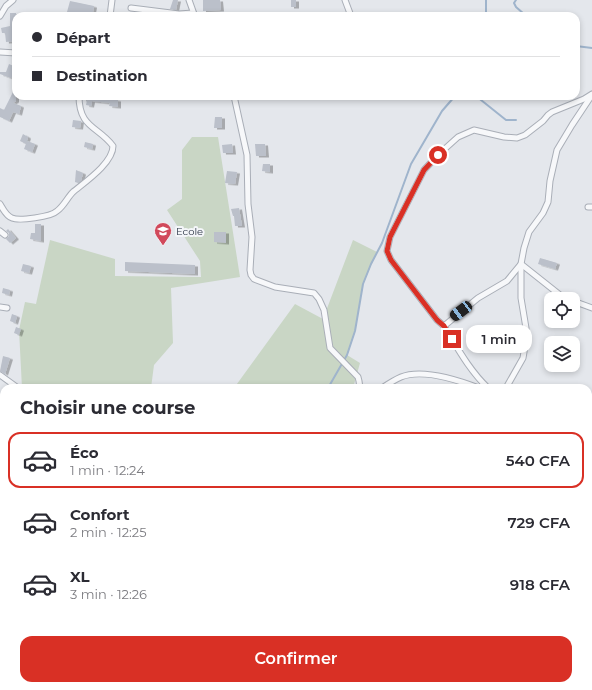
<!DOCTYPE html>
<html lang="fr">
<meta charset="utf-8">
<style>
:root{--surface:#fff;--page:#f7f7f7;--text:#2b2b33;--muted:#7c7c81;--line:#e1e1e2;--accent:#d93025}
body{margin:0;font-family:Montserrat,sans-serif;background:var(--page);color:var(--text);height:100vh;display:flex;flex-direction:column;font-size:15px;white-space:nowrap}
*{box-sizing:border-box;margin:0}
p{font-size:13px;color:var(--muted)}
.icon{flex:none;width:22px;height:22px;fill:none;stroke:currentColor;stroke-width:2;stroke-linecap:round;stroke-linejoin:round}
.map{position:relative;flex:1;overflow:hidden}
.sheet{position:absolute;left:0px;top:384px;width:592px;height:306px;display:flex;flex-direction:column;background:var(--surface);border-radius:12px 12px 0 0;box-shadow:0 2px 6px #0003}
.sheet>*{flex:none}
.top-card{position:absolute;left:12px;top:12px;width:568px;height:88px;border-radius:12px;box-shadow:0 2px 6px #0003;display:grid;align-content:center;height:88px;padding:0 20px;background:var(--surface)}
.fabs{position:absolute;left:544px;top:292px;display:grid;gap:8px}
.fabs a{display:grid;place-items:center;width:36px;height:36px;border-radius:8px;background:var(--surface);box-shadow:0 2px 6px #0003;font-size:20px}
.end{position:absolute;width:18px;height:18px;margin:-9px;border:5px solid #d93025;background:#fff;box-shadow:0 0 0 2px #fff}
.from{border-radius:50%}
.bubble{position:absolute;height:28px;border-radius:12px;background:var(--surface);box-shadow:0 2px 6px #0003;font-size:13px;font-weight:600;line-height:28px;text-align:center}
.car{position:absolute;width:12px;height:24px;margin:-12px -6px;border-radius:5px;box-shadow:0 0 3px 1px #0007;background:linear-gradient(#222 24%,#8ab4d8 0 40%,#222 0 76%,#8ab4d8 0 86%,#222 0)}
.top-card b{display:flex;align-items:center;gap:14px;height:38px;font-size:15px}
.top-card b+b{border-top:1px solid var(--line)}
.top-card i{width:10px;height:10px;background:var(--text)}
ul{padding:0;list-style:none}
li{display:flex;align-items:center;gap:12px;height:56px;margin:0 8px 6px;padding:0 12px;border:2px solid transparent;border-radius:12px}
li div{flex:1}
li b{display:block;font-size:15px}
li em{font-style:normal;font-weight:600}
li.on{border-color:var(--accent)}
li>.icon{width:36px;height:36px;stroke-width:1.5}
h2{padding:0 20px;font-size:18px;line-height:48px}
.cta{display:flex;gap:8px;margin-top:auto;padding:8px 20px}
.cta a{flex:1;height:46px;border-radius:12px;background:var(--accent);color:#fff;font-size:16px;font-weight:600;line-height:46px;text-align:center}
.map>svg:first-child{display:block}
.green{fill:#c9d6c5}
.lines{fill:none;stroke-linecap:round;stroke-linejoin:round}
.stream{stroke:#9fb4cc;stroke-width:2}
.building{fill:#bbc0ca;filter:url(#shadow)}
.street-casing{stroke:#a9aeb7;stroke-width:7}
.street{stroke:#f7f8fa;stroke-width:5}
.route{stroke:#d93025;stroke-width:5}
.labels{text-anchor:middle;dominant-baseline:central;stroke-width:4;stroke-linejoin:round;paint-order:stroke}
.poi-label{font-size:10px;fill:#2b3445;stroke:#f4f6f9;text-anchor:start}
</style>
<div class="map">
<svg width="592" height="690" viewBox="0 0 592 690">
<defs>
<filter id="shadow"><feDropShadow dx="3" dy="1.5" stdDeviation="0" flood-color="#0004"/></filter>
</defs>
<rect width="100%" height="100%" fill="#e4e7ec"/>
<g class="green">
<path d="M192 137H218L240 277 171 288 173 343 154 365 151 388H22L19 330 25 302 36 304 50 240 115 259V276L201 277 200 261 167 210 182 199V150Z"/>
<path d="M353 240 377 252 363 284 355 331 347 355 360 363 353 388H234L295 304 323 319Z"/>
<path d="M64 686H206L205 690H66Z"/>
</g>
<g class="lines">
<g class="stream">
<path d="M516 0 514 3 516 7 524 14V16"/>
<path d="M486 16V0"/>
<path d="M506 16 511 14 514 16"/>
<path d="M576 46 592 48"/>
<path d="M476 96 506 120H516"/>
<path d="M328 388 347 355 355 331 363 284 371 264 382 243 411 164 442 111 455 96"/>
</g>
</g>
<g class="building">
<path d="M173 0H178L176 10 170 9Z"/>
<path d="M203 0H220L221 10 203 11Z"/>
<rect x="291" y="0" width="5" height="7"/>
<path d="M70 1 94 6 93 12H67Z"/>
<path d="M10 13H16V41L6 42 5 33H2L1 28 10 26Z"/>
<path d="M9 64 16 67V71L11 78 0 74V72H6Z"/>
<path d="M16 86V101L13 103 21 106 19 114 13 112 9 121 0 117V108L4 110Z"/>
<path d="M83 96H106V98L118 100V107L109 106 110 103 92 101 91 106 86 105 87 100H83Z"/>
<path d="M215 117H222V128H214Z"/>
<path d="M73 120 81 121 80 128 72 127Z"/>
<path d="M23 134 28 137 26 144 20 141Z"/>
<path d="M27 141 35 144 32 152 24 149Z"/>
<path d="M85 142 93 144 92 149 84 147Z"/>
<path d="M232 144 233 153H223L222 145Z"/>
<path d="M255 144H265L266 156H256Z"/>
<path d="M263 164H270V172L262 171Z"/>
<path d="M76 170 83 173 81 181 78 183 75 182Z"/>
<path d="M227 171 237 172 235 184 225 183Z"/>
<path d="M239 208 242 226H235L234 216H233L231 209Z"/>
<path d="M35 224H41V241L30 239 31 233H35Z"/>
<path d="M8 229 16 238 10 243 6 239 9 236V233L6 231Z"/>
<path d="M214 232H226V243L214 242Z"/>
<path d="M540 258 557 263 555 269 538 264Z"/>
<path d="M125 262 195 265V274L125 271Z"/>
<path d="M23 264 31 266 29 273 21 271Z"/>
<path d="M3 288 10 290 9 295 2 293Z"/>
<path d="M12 314 17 316 15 323 10 321Z"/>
<path d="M16 327 21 329 19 335 14 333Z"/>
<path d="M3 356 10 358 5 374 0 371Z"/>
</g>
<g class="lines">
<defs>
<g id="street">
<path d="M189 0 194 14"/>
<path d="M345 0 351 16"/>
<path d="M131 8 179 14 193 13 192 16"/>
<path d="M0 16 6 6 13 0"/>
<path d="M110 16 112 0"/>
<path d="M0 52 16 53"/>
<path d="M234 96 247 155 248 204 252 237 250 270 251 275 254 279 275 287 314 293 319 299 324 310 330 348 358 377 359 381 360 388"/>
<path d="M0 204C3 209 6 216 12 218 19 221 51 217 57 211 64 206 67 198 73 192 85 182 113 163 113 146 98 126 79 128 79 96"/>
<path d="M588 207H592"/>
<path d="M0 231 5 235"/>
<path d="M566 299 560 295 521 264 507 281 478 298 444 326 437 320 391 260 387 251 390 237 424 170 438 155 458 137 474 130 504 137 517 138 525 135 543 121 548 115 552 112 584 99 592 94"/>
<path d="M573 301 592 308"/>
<path d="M0 307 7 308"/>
<path d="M444 326C457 347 469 370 488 388"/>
<path d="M0 375 18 388"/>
<path d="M382 388C388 384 394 380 401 377 423 368 458 380 479 388"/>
<path d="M506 388 523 358 525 346 526 328 521 298V264L524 248 529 232 543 213 548 202 550 181 557 150 572 125 592 95"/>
<path d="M588 402 592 403"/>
<path d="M588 421 592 410"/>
<path d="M2 500 4 494"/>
<path d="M588 540 592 545"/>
<path d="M0 632 4 649"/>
<path d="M470 686 471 690"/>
<path d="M13 690 15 686"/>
<path d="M279 690 281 686"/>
</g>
</defs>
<use href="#street" class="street-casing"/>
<use href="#street" class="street"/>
</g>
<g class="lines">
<path class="route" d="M438 155 424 170 390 237 387 251 391 260 437 320 444 326 452 339"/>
</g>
<defs>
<symbol id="school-pin" viewBox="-11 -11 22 30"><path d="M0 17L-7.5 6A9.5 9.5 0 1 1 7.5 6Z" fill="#d1495b" stroke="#f4f6f9"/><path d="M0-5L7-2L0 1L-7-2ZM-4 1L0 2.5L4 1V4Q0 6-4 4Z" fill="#fff"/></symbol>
</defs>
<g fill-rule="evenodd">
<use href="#school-pin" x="153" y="221" width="20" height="27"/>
</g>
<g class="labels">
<g class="poi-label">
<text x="176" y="231">Ecole</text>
</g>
</g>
</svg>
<div class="fabs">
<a><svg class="icon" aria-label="locate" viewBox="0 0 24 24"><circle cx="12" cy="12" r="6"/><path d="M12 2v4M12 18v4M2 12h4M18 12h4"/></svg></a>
<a><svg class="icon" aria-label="layers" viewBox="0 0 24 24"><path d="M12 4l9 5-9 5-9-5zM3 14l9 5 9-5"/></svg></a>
</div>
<i class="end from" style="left:438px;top:155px"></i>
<i class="end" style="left:452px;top:339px"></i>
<div class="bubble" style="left:466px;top:325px;width:66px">1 min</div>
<i class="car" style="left:461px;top:311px;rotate:233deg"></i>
<div class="top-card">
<b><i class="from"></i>Départ</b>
<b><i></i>Destination</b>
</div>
<section class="sheet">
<h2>Choisir une course</h2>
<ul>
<li class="on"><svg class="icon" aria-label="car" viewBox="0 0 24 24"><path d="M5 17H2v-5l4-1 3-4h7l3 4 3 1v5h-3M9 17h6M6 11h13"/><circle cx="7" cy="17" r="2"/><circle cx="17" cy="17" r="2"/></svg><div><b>Éco</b><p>1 min · 12:24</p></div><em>540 CFA</em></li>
<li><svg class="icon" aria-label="car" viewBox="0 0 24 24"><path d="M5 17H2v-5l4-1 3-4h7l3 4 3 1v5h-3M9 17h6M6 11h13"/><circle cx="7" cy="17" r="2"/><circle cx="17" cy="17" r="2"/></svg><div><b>Confort</b><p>2 min · 12:25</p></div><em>729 CFA</em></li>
<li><svg class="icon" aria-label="car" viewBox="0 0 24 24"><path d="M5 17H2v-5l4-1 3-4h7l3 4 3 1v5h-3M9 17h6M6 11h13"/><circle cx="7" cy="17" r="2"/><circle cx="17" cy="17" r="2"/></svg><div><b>XL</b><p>3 min · 12:26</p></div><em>918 CFA</em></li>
</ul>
<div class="cta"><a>Confirmer</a></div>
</section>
</div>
